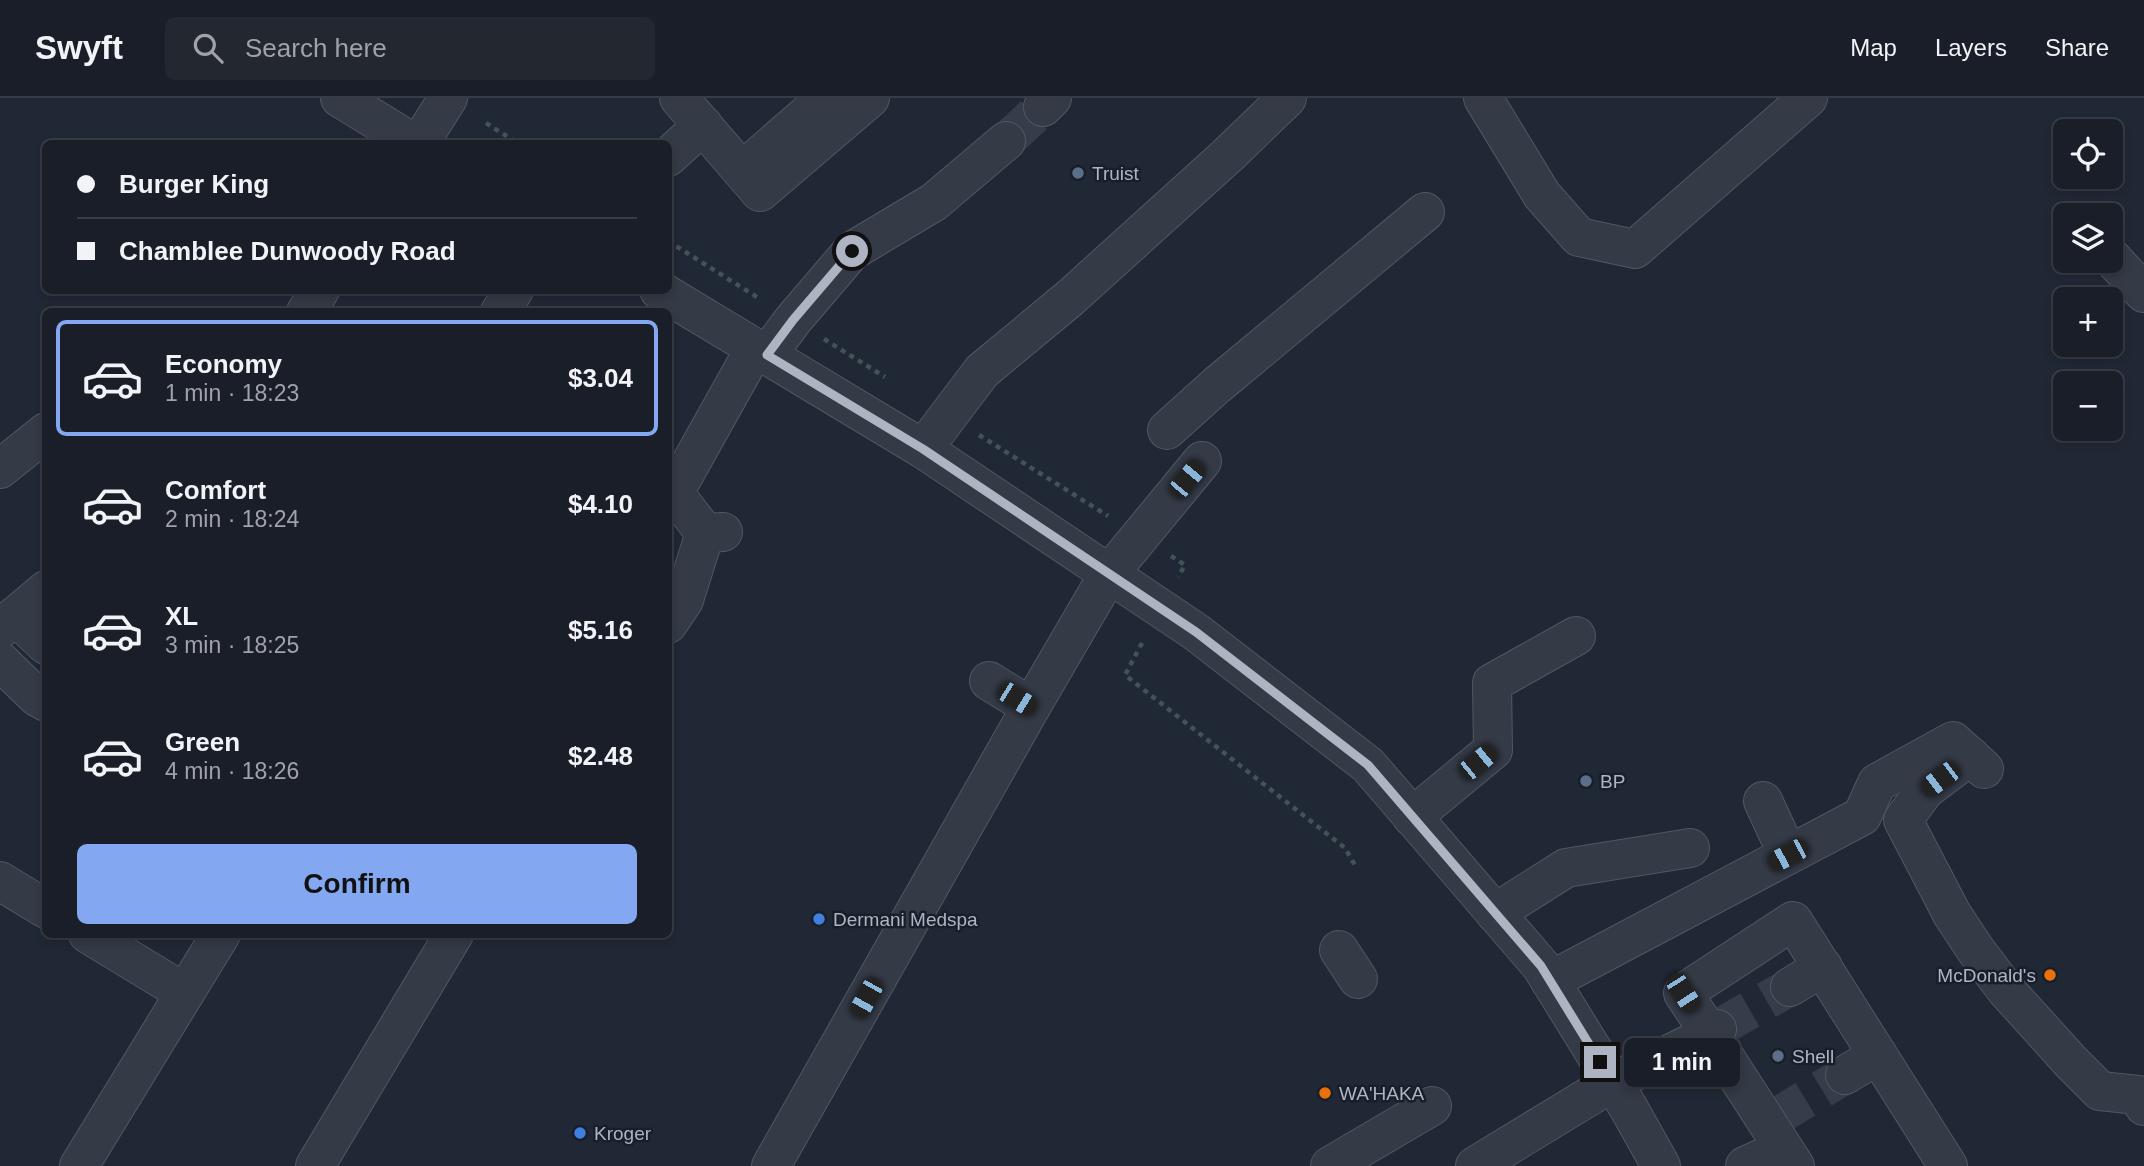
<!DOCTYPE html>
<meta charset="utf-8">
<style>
:root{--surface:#191e28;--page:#222730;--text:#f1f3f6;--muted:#9fa2a8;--line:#373c45;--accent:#84a7f1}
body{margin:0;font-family:Helvetica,sans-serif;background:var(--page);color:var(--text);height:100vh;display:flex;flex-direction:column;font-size:26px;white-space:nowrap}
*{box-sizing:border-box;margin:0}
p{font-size:23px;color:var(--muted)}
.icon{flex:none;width:38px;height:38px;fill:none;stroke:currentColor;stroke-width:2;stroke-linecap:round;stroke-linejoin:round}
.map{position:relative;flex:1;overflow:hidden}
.sheet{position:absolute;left:42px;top:210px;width:630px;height:630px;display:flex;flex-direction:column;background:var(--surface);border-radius:10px;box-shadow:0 4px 10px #0003,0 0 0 2px var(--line)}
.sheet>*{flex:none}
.hud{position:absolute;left:42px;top:42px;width:630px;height:154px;border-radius:10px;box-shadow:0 4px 10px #0003,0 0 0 2px var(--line);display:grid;align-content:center;height:154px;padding:0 35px;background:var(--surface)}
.fabs{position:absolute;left:2053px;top:21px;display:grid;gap:14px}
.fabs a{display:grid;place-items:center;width:70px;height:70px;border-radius:10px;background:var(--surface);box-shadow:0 4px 10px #0003,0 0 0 2px var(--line);font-size:35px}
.end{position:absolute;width:32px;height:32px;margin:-16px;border:9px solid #aeb4c2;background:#111;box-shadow:0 0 0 4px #111}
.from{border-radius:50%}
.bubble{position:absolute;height:49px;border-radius:10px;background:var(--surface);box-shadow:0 4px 10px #0003,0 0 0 2px var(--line);font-size:23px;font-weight:700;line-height:49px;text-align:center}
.car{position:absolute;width:21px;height:42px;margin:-21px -10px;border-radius:9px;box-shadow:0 0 5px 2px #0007;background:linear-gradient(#222 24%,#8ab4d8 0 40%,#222 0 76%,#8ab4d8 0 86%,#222 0)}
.hud b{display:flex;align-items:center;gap:24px;height:66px;font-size:26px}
.hud b+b{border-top:2px solid var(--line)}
.hud i{width:18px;height:18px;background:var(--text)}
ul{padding:12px 0 0;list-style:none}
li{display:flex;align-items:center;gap:21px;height:116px;margin:0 14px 10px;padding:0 21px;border:4px solid transparent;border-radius:10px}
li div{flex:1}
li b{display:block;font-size:26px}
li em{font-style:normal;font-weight:700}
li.on{border-color:var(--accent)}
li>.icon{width:63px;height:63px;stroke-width:1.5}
.action{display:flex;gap:14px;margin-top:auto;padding:14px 35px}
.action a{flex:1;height:80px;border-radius:10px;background:var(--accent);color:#111;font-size:28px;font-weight:700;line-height:80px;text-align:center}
header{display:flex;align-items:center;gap:42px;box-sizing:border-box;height:98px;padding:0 35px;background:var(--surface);border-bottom:2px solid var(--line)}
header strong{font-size:33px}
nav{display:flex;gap:38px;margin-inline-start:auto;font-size:24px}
.search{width:490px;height:63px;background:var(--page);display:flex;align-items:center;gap:18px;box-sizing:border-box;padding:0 24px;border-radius:10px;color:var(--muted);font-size:26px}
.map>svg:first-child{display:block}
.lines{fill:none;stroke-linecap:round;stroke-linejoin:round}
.minor-tunnel{stroke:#363d4a;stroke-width:38;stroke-dasharray:38 19;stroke-linecap:butt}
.minor-casing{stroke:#515763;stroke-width:40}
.path{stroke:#425255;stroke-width:4.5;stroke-dasharray:5 5;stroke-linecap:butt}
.minor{stroke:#343a46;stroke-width:38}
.route{stroke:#aeb4c2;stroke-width:9}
.service-dot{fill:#5c6f8a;stroke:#191f2a;stroke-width:2.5}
.shop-dot{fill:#3f7fe0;stroke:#191f2a;stroke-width:2.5}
.food-dot{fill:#e8710a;stroke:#191f2a;stroke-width:2.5}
.labels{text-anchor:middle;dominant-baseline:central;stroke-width:5;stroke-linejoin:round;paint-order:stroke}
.poi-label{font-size:19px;fill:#aeb4c2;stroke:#191f2a;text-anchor:start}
</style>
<header>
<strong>Swyft</strong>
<div class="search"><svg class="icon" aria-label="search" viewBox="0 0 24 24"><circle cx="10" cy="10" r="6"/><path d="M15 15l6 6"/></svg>Search here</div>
<nav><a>Map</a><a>Layers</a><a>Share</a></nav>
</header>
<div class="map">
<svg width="2144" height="1068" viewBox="0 0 2144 1068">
<rect width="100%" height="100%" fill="#212835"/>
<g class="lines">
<g class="minor-tunnel">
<path d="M1006 43 1043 9"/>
<path d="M1717 931 1790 889"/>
<path d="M1773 1021 1845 977"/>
</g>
<defs>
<g id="minor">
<path d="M340 0 415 46"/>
<path d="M679 0 760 94 870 0"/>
<path d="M1483 0 1542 97 1579 139 1635 151 1808 0"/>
<path d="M1043 9 1052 0"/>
<path d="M419 46 448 0"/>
<path d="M668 59 703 27"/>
<path d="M742 73 826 0"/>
<path d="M2110 158 2144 195"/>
<path d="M659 192 923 351 1196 534 1368 667 1541 868 1628 1009 1661 1068"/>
<path d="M306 214 320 192"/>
<path d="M500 214 514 192"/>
<path d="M767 257 793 222 852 153 934 104 1006 43"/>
<path d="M1167 332 1217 287 1425 114"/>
<path d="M923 351 982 273 1070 200 1228 57 1287 0"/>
<path d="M0 371 46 334"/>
<path d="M723 434 705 435 674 395 755 250"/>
<path d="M15 518 46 547"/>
<path d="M668 526 684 502 705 435"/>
<path d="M0 531 46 492"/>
<path d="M0 563 37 599 46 604"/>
<path d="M989 583 1031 609 1108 477 1202 363"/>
<path d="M1970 658 1925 692 1903 722 1952 816 1975 851 2006 892 2072 965 2100 993 2138 997 2144 1008"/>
<path d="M1763 703 1788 757"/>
<path d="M1412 719 1493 652 1492 585 1576 538"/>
<path d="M0 783 46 811"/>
<path d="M1495 815 1566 770 1690 750"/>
<path d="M88 836 185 895"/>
<path d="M1339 852 1358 881"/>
<path d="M1550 883 1862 718 1877 685 1953 643 1984 671"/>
<path d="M1790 889 1823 869"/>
<path d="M1717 931 1710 936 1683 895 1793 823 1948 1068"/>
<path d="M1845 977 1878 957"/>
<path d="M79 1068 221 836"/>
<path d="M315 1068 454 836"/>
<path d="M771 1068 1031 609"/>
<path d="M1330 1068 1432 1008"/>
<path d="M1475 1068 1613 984 1710 936 1795 1068"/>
<path d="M1745 1068 1782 1051"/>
</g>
</defs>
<use href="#minor" class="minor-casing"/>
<g class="path">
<path d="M486 25 519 46"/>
<path d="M668 143 760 201"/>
<path d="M824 241 885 279"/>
<path d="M979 337 1108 418"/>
<path d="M1171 458 1185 467 1178 479"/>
<path d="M1142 545 1125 577 1345 750 1356 769"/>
</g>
<use href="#minor" class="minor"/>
</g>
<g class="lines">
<path class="route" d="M852 153 793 222 767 257 923 351 1196 534 1368 667 1541 868 1600 964"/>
</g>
<g class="service-dot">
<circle cx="1078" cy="75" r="7"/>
<circle cx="1586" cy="683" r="7"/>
<circle cx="1778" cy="958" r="7"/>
</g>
<g class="shop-dot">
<circle cx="819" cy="821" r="7"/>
<circle cx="580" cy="1035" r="7"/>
</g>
<g class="food-dot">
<circle cx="2050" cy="877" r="7"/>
<circle cx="1325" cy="995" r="7"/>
</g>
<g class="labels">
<g class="poi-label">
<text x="1092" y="75">Truist</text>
<text x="1600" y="683">BP</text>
<text x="833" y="821">Dermani Medspa</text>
<text x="2036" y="877" text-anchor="end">McDonald's</text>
<text x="1792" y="958">Shell</text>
<text x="1339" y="995">WA'HAKA</text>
<text x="594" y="1035">Kroger</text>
</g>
</g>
</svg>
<div class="fabs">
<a><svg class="icon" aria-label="locate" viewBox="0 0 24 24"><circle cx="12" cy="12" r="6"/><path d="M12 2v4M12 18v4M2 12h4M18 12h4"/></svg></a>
<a><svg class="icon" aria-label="layers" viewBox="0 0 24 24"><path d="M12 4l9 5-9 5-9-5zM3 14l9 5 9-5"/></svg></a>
<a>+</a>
<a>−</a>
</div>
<i class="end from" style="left:852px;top:153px"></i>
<i class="end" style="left:1600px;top:964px"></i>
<div class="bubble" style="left:1624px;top:940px;width:116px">1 min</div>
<i class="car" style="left:1187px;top:381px;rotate:40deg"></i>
<i class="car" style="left:1017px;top:601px;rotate:122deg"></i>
<i class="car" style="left:1478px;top:664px;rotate:51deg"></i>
<i class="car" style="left:1940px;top:681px;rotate:233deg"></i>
<i class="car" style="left:1788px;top:757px;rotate:242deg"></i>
<i class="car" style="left:1683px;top:895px;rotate:147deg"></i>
<i class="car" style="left:866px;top:900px;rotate:209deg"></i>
<div class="hud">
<b><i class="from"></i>Burger King</b>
<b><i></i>Chamblee Dunwoody Road</b>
</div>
<section class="sheet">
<ul>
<li class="on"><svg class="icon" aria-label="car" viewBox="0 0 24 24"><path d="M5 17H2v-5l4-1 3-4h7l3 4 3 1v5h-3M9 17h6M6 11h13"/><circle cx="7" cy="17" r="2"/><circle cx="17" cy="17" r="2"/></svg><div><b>Economy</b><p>1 min · 18:23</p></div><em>$3.04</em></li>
<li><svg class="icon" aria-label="car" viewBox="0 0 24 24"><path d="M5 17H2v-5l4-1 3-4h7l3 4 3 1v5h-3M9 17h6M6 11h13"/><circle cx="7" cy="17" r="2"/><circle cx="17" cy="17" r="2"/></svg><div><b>Comfort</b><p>2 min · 18:24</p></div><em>$4.10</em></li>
<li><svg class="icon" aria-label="car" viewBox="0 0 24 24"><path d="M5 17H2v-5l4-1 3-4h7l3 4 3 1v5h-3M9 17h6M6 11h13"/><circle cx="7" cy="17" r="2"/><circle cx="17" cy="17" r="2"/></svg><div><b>XL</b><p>3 min · 18:25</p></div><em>$5.16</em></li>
<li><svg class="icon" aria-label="car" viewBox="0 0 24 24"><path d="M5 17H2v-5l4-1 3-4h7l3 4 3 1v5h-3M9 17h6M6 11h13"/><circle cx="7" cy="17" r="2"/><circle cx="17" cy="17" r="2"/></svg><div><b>Green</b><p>4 min · 18:26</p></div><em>$2.48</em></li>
</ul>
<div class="action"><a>Confirm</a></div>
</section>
</div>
